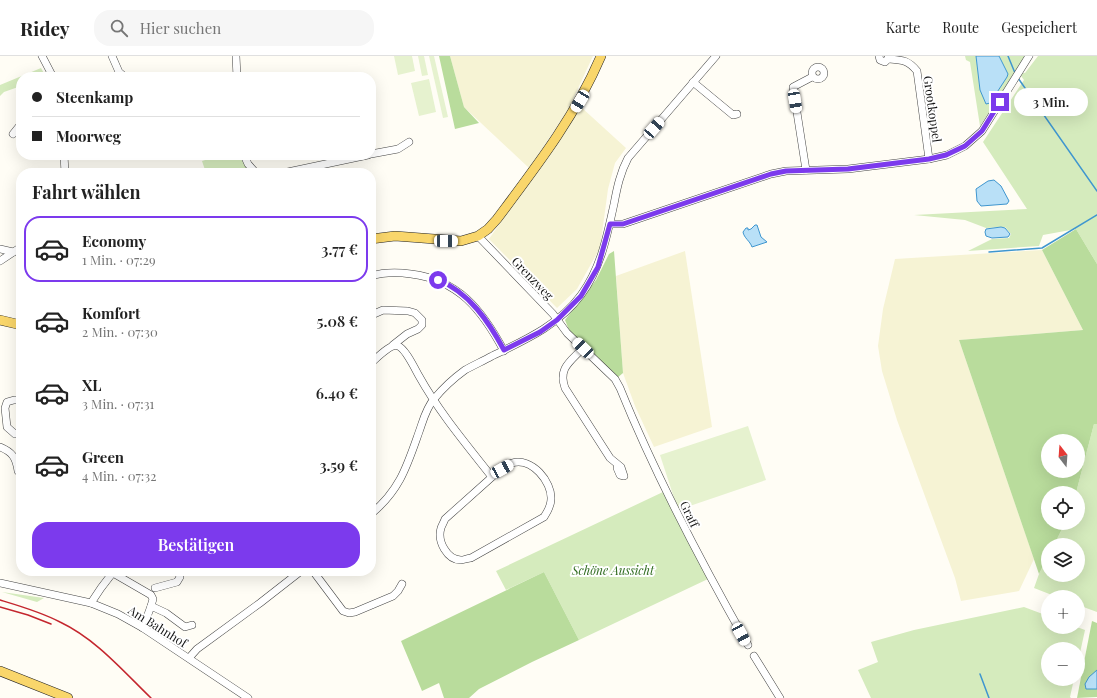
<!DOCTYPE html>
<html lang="de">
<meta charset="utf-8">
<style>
:root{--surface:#fff;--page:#f6f6f6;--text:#222;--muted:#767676;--line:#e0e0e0;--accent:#7c3aed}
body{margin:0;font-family:"Playfair Display",serif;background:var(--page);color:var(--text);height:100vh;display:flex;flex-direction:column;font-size:15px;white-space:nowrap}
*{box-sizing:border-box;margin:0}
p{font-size:13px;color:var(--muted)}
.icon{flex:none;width:22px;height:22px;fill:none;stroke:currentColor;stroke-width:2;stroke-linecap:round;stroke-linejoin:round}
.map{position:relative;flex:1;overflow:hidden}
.panel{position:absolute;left:16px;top:112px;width:360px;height:408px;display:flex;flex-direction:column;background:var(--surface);border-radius:16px;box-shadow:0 4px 16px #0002}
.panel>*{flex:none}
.hud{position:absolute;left:16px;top:16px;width:360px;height:88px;border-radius:16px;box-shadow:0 4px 16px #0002;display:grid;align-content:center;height:88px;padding:0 16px;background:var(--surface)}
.needle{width:26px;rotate:343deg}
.controls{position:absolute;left:1041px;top:378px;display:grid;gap:8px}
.controls a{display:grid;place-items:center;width:44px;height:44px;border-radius:50%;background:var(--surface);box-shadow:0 4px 16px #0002;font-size:20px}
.end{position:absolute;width:18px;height:18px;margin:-9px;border:5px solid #7c3aed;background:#fff;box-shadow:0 0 0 2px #fff}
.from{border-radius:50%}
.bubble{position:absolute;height:28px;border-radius:14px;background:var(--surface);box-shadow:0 4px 16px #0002;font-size:13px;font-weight:600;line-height:28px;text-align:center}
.car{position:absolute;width:12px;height:24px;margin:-12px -6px;border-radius:5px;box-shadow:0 0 3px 1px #0007;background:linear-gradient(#fff 24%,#345 0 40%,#fff 0 76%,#345 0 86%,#fff 0)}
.hud b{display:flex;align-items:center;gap:14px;height:38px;font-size:15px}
.hud b+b{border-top:1px solid var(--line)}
.hud i{width:10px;height:10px;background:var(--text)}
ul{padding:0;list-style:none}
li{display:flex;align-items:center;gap:12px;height:66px;margin:0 8px 6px;padding:0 8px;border:2px solid transparent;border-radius:16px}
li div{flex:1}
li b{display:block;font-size:15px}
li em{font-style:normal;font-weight:600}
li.active{border-color:var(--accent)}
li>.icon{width:36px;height:36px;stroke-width:1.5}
h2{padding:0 16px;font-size:18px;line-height:48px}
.primary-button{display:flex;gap:8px;margin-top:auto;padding:8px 16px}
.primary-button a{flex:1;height:46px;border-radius:16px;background:var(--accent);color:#fff;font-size:16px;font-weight:600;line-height:46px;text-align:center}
header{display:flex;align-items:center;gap:24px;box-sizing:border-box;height:56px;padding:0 20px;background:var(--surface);border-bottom:1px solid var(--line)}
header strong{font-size:19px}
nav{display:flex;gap:22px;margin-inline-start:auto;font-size:14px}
.search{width:280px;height:36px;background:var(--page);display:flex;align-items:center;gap:10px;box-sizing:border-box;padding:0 14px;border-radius:16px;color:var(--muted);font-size:15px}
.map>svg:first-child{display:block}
.farmland{fill:#f6f3d4}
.green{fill:#d5ebbd}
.forest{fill:#b9dc9c;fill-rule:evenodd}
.pitch{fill:#e6f2cf}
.water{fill:#b9e0f7;stroke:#3f96cf}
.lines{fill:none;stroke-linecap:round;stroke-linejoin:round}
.stream{stroke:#3f96cf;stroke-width:1.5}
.minor-casing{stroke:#444;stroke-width:8}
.major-casing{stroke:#222;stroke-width:10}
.minor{stroke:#fff;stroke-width:7}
.major{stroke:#f9d66b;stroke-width:9}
.rail{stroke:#c4262e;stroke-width:1.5}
.route{stroke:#7c3aed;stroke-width:5}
.labels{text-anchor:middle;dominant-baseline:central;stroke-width:4;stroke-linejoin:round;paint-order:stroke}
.street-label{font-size:12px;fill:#111;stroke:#fff}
.park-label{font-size:12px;font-style:italic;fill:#2f6b1f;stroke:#fff}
</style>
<header>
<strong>Ridey</strong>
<div class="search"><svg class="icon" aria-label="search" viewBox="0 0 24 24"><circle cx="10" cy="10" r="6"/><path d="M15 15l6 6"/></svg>Hier suchen</div>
<nav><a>Karte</a><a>Route</a><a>Gespeichert</a></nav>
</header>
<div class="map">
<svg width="1097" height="642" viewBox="0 0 1097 642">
<rect width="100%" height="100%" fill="#fffdf5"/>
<g class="farmland">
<path d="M450 0H593L568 54 529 112 464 51Z"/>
<path d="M581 51 626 92 615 107 608 133 600 192 577 233 557 252 489 183Z"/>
<path d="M1042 194 1083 274 959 284 1034 503 1019 535 961 545 955 522 897 364 882 315 878 290 883 253 895 203Z"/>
<path d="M685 195 712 371 654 391 635 350 623 317 616 220Z"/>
</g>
<g class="green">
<path d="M965 0H976L980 34 1008 18 999 0H1025L980 70 970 6 966 4Z"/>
<path d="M1038 0H1097V208L1076 173 1043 179 1039 190 968 195 992 183 1009 182 1011 178 1005 171 986 172 965 164 914 159 1027 153 983 86 1024 24 1021 20 1023 17H1025Z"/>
<path d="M41 12 46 21H21V30L4 36 0 40V29Z"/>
<path d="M221 99H239L250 117H206L202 105Z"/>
<path d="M1094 368H1097V556L1078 549V541H1057L1034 532 1039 518 1048 500V519H1078V489H1054L1065 467H1078V437H1076Z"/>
<path d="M663 436 708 523 579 584 544 516 506 534 496 515Z"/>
<path d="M2 536 44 542 37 546Z"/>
<path d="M1024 551 1048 560V571H1077L1085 574 1078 606V593H1048V623H1074L1070 641 1071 642H871L858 614 878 606 871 586 914 574Z"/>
</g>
<g class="forest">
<path d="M439 0H450L464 51 479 67 455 73Z"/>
<path d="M1076 173 1097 208V368H1094L1076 437H1048V467H1065L1054 489H1048V500L1039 518 959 284 1083 274 1042 194ZM1048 385H1078V415H1048Z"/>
<path d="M614 195 623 317 617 322 569 274 565 264 596 224 609 198Z"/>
<path d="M544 516 579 584 532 606 479 633 469 642H444L439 627 422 635 401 585Z"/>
<path d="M1092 565 1097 567V641L1077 642Z"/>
</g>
<g class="pitch">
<path d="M394 0H412L415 15 398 19Z"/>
<path d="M418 0H424L428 19 422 20Z"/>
<path d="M429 0H434L448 61 443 62Z"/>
<path d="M429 23 436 56 419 60 411 27Z"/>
<path d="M748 370 766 424 678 454 660 399Z"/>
</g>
<g class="water">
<path d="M976 0H999L1008 18 1007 21 990 47 986 48 980 34Z"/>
<path d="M994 124 1001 130 1009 145 1007 148 981 150 977 145 976 133 988 125Z"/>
<path d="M755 169H757L761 181 767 186 752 191C750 185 744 182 743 176L746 172H748V174L751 173Z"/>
<path d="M1001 171 1005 172 1010 178 1008 181 992 182 986 180 985 176 986 173Z"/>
<path d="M1097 614V633H1086L1085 628 1089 621Z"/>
</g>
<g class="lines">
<g class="stream">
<path d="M1008 0 1015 17"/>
<path d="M1018 22 1097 135"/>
<path d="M989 196 1042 192 1097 159"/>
<path d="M980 618 989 642"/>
</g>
<defs>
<g id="minor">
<path d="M42 0 53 21"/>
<path d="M112 0 119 16 125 21"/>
<path d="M236 0 237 21"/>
<path d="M879 0 880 4 885 6 887 4 889 0"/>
<path d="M888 3C903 4 908 4 917 15L929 103"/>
<circle cx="818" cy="17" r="6"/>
<path d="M693 26 733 59 737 58"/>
<path d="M13 78 21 68"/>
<path d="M371 98 398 93 409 86"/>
<path d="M64 99 65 117"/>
<path d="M244 99 248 108 256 117"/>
<path d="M806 114 793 31 812 21"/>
<path d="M283 117 368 99"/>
<path d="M610 168H623L771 118 786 115 848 113 929 103 947 99 965 90 982 75 1029 0"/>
<path d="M478 180 553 258 567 277 615 323 620 332C656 421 701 506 748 589"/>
<path d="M0 193 13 196"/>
<path d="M0 205 21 191"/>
<path d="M371 220C384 216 397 216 411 218 459 224 482 254 504 295"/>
<path d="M374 258 383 254 408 255 415 257 422 264V269L418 273 407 278 393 289"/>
<path d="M583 292C570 306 558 312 565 332L610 402 621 411 624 420 620 419 617 412 618 410"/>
<path d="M371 307C377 302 391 287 398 290 405 292 415 313 419 320 439 356 466 388 492 421 498 416 505 409 512 407 532 401 552 426 551 443 551 450 548 455 544 461L471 502C468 502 464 504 461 504 447 504 437 485 441 472 442 469 444 466 445 463L492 421"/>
<path d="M21 344H14L7 346 5 352 7 371 15 378H21"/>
<path d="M0 391C12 396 16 401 18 415"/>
<path d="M371 458C400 434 407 410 419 376 423 365 426 352 434 343 443 332 454 322 465 314 474 309 483 305 492 300 525 284 559 269 581 239 601 212 607 180 614 148 617 132 620 117 628 102L716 0"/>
<path d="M313 515 343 555 349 557 355 556 393 540 398 535 402 528"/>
<path d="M113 517 151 539 153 543 151 550"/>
<path d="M0 527 91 547 118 558 143 572 248 642"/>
<path d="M155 532 177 526 180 521 178 515"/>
<path d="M91 547 101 532 114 515"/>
<path d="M143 572 151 550 166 557 185 571 192 569"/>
<path d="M754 600 780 642"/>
<path d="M189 602 197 593 260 547 301 515"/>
</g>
<g id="major">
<path d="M371 183 395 180 461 185 478 180 488 173 497 163C536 111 575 61 601 0"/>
<path d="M0 264 21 269"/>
<path d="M0 615 68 642"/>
</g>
</defs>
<use href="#minor" class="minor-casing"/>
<use href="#major" class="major-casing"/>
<use href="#minor" class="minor"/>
<use href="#major" class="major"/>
<g class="rail">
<path d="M0 544C20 550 41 556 60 566 96 583 123 615 151 642"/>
<path d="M0 551 28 559 51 568"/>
</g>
</g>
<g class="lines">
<path class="route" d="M438 224C469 236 489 266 504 294L540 276 557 264 581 240 598 211 610 168H623L771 118 786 115 848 113 929 103 946 99 965 90 982 75 1000 46"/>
</g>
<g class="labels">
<g class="street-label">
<text transform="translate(933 53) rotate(82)">Grootkoppel</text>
<text transform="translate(533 222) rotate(46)">Grenzweg</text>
<text transform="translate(690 458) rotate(64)">Graff</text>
<text transform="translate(158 570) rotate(32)">Am Bahnhof</text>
</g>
<g class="park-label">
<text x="613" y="514">Schöne Aussicht</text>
</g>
</g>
</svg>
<div class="controls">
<a><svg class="needle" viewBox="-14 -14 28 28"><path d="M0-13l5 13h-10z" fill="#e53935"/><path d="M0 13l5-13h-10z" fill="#767676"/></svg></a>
<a><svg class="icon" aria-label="locate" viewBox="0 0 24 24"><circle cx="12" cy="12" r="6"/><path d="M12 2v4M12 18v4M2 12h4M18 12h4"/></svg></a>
<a><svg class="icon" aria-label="layers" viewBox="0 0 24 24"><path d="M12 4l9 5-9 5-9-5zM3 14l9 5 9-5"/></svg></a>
<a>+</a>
<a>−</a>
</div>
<i class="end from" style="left:438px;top:224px"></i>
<i class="end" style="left:1000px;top:46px"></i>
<div class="bubble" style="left:1014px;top:32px;width:74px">3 Min.</div>
<i class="car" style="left:580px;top:45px;rotate:211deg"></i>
<i class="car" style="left:795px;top:45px;rotate:171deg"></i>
<i class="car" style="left:654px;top:72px;rotate:41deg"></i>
<i class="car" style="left:446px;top:185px;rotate:91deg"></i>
<i class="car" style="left:583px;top:292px;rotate:314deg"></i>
<i class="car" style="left:502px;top:413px;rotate:61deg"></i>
<i class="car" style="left:741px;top:578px;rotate:151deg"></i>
<div class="hud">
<b><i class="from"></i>Steenkamp</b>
<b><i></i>Moorweg</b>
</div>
<section class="panel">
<h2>Fahrt wählen</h2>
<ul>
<li class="active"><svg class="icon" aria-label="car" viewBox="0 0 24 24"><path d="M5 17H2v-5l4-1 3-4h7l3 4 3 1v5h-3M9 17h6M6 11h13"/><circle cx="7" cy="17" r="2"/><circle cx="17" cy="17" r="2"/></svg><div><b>Economy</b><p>1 Min. · 07:29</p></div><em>3.77 €</em></li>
<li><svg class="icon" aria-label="car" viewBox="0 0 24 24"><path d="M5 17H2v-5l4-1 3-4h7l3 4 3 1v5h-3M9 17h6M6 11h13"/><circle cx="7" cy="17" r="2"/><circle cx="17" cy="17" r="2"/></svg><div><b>Komfort</b><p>2 Min. · 07:30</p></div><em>5.08 €</em></li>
<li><svg class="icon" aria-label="car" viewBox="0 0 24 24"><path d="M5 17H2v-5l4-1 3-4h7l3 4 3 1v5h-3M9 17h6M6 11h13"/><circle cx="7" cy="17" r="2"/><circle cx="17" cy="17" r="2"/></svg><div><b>XL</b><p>3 Min. · 07:31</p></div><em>6.40 €</em></li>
<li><svg class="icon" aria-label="car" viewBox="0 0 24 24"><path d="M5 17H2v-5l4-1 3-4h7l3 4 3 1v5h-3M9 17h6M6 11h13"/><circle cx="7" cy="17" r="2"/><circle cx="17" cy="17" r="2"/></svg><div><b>Green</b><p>4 Min. · 07:32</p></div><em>3.59 €</em></li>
</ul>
<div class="primary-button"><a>Bestätigen</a></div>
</section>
</div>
